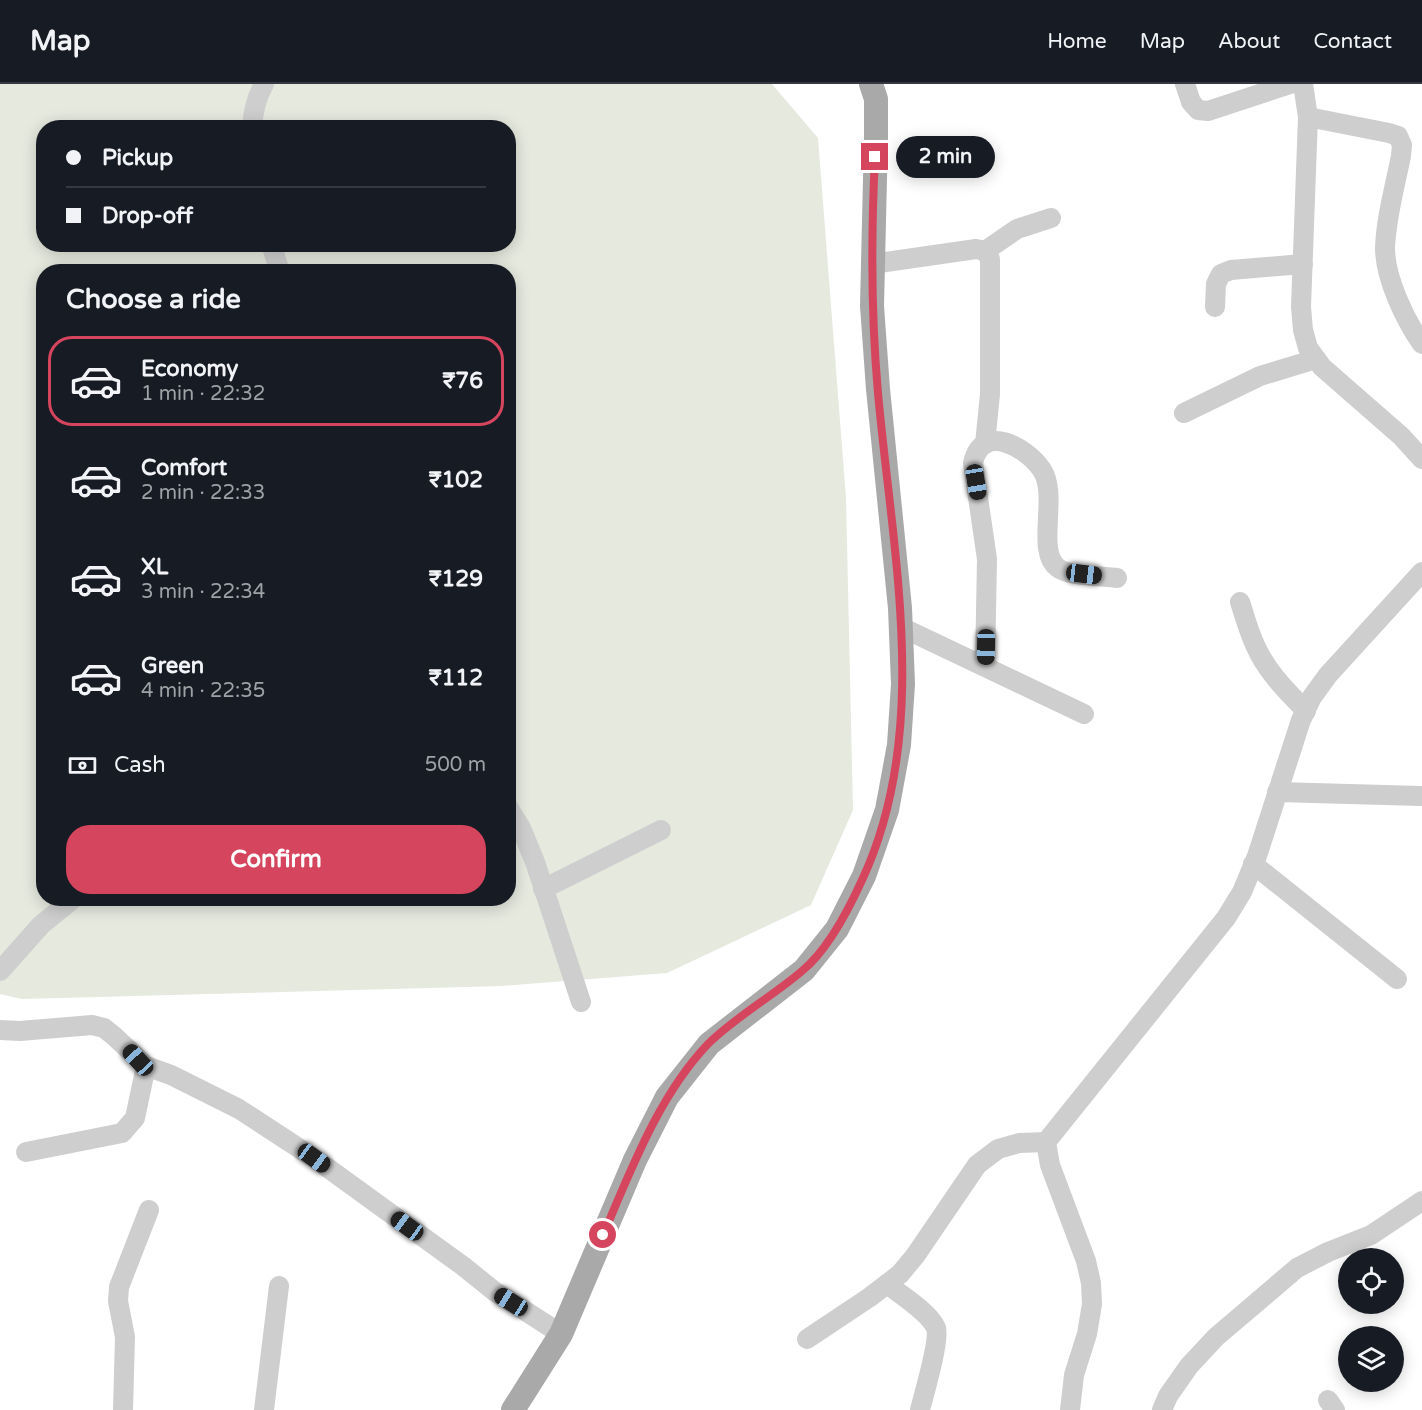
<!DOCTYPE html>
<meta charset="utf-8">
<style>
:root{--surface:#171b24;--page:#20242c;--text:#f1f3f6;--muted:#9ea1a6;--line:#363941;--accent:#d6455e}
body{margin:0;font-family:"Varela Round",sans-serif;background:var(--page);color:var(--text);height:100vh;display:flex;flex-direction:column;font-size:22px;white-space:nowrap}
*{box-sizing:border-box;margin:0}
p{font-size:20px;color:var(--muted)}
.icon{flex:none;width:33px;height:33px;fill:none;stroke:currentColor;stroke-width:2;stroke-linecap:round;stroke-linejoin:round}
.map{position:relative;flex:1;overflow:hidden}
.panel{position:absolute;left:36px;top:180px;width:480px;height:642px;display:flex;flex-direction:column;background:var(--surface);border-radius:24px;box-shadow:0 3px 15px #0003}
.panel>*{flex:none}
.banner{position:absolute;left:36px;top:36px;width:480px;height:132px;border-radius:24px;box-shadow:0 3px 15px #0003;display:grid;align-content:center;height:132px;padding:0 30px;background:var(--surface)}
.tools{position:absolute;left:1338px;top:1164px;display:grid;gap:12px}
.tools a{display:grid;place-items:center;width:66px;height:66px;border-radius:50%;background:var(--surface);box-shadow:0 3px 15px #0003;font-size:30px}
.end{position:absolute;width:27px;height:27px;margin:-14px;border:8px solid #d6455e;background:#fff;box-shadow:0 0 0 3px #fff}
.from{border-radius:50%}
.bubble{position:absolute;height:42px;border-radius:21px;background:var(--surface);box-shadow:0 3px 15px #0003;font-size:20px;font-weight:700;line-height:42px;text-align:center}
.car{position:absolute;width:18px;height:36px;margin:-18px -9px;border-radius:8px;box-shadow:0 0 4px 2px #0007;background:linear-gradient(#222 24%,#8ab4d8 0 40%,#222 0 76%,#8ab4d8 0 86%,#222 0)}
.banner b{display:flex;align-items:center;gap:21px;height:57px;font-size:22px}
.banner b+b{border-top:2px solid var(--line)}
.banner i{width:15px;height:15px;background:var(--text)}
ul{padding:0;list-style:none}
li{display:flex;align-items:center;gap:18px;height:90px;margin:0 12px 9px;padding:0 18px;border:3px solid transparent;border-radius:24px}
li div{flex:1}
li b{display:block;font-size:22px}
li em{font-style:normal;font-weight:700}
li.active{border-color:var(--accent)}
li>.icon{width:54px;height:54px;stroke-width:1.5}
h2{padding:0 30px;font-size:27px;line-height:72px}
.pay{display:flex;align-items:center;gap:15px;height:66px;padding:0 30px;font-size:22px}
.pay p{margin-inline-start:auto}
.primary-button{display:flex;gap:12px;margin-top:auto;padding:12px 30px}
.primary-button a{flex:1;height:69px;border-radius:24px;background:var(--accent);color:#fff;font-size:24px;font-weight:700;line-height:69px;text-align:center}
header{display:flex;align-items:center;gap:36px;box-sizing:border-box;height:84px;padding:0 30px;background:var(--surface);border-bottom:2px solid var(--line)}
header strong{font-size:28px}
nav{display:flex;gap:33px;margin-inline-start:auto;font-size:21px}
.map>svg:first-child{display:block}
.green{fill:#e5e9de;fill-rule:evenodd}
.lines{fill:none;stroke-linecap:round;stroke-linejoin:round}
.minor{stroke:#cecece;stroke-width:20}
.major{stroke:#a9a9a9;stroke-width:24}
.route{stroke:#d6455e;stroke-width:8}
</style>
<header>
<strong>Map</strong>
<nav><a>Home</a><a>Map</a><a>About</a><a>Contact</a></nav>
</header>
<div class="map">
<svg width="1422" height="1326" viewBox="0 0 1422 1326">
<rect width="100%" height="100%" fill="#fff"/>
<path class="green" d="M0 0H772L818 54 846 414 853 726 811 821 667 889 502 902 22 915 0 910ZM44 44H508V160H44ZM44 188H508V814H44Z"/>
<g class="lines">
<g class="minor">
<path d="M1185 0 1191 18 1198 26 1208 27 1290 0"/>
<path d="M1303 0 1308 33 1301 223 1303 246 1308 264 1322 283 1401 352 1422 375"/>
<path d="M1308 33 1389 49 1398 52 1402 61 1401 72C1395 102 1386 134 1385 164 1385 194 1405 236 1422 260"/>
<path d="M252 44C253 27 256 14 264 0"/>
<path d="M271 160 280 188"/>
<path d="M985 167 1017 145 1051 134"/>
<path d="M872 180 976 165 985 167 990 175V310L985 360"/>
<path d="M1215 223 1216 200 1221 190 1231 186 1303 180"/>
<path d="M1184 329 1260 292 1316 275"/>
<path d="M1240 518C1245 533 1249 549 1256 563 1267 588 1287 607 1306 627"/>
<path d="M901 543 1084 630"/>
<path d="M985 582 987 475 973 379C982 338 1027 363 1042 386 1059 412 1035 467 1058 484 1068 492 1103 492 1117 494"/>
<path d="M1277 708 1421 712"/>
<path d="M508 723 521 744 535 778 581 918"/>
<path d="M1253 780 1397 895"/>
<path d="M543 805 661 746"/>
<path d="M0 887 41 841 74 814"/>
<path d="M0 946 20 947 92 941 104 944 114 952 146 982 171 991 239 1025 314 1074 463 1182 494 1207 561 1250"/>
<path d="M26 1068 122 1049 135 1034 146 982"/>
<path d="M887 1200C900 1210 930 1229 936 1244 940 1256 924 1310 920 1326"/>
<path d="M807 1255 870 1213 900 1190 915 1172 977 1081 998 1065 1019 1059 1046 1058"/>
<path d="M1328 1316 1335 1326"/>
<path d="M123 1326 125 1253 118 1217 119 1203 149 1126"/>
<path d="M264 1326 279 1202"/>
<path d="M1070 1326 1074 1291 1087 1250 1092 1220 1091 1199 1086 1177 1050 1081 1046 1058 1226 834 1242 808 1257 772 1301 636 1312 613 1328 591 1422 488"/>
<path d="M1162 1326 1168 1312 1189 1282 1216 1253 1297 1184 1328 1168 1371 1151 1422 1117"/>
</g>
<path class="major" d="M513 1326 561 1250 635 1076 667 1013 709 960 804 886 837 845 864 792 887 726 899 661 903 600 900 524 878 305 872 222 876 52V15L871 0"/>
</g>
<g class="lines">
<path class="route" d="M603 1151C631 1086 659 1011 708 960 735 933 773 912 802 887 828 866 849 825 863 794 932 644 892 467 878 309 871 231 871 152 875 73"/>
</g>
</svg>
<div class="tools">
<a><svg class="icon" aria-label="locate" viewBox="0 0 24 24"><circle cx="12" cy="12" r="6"/><path d="M12 2v4M12 18v4M2 12h4M18 12h4"/></svg></a>
<a><svg class="icon" aria-label="layers" viewBox="0 0 24 24"><path d="M12 4l9 5-9 5-9-5zM3 14l9 5 9-5"/></svg></a>
</div>
<i class="end from" style="left:603px;top:1151px"></i>
<i class="end" style="left:875px;top:73px"></i>
<div class="bubble" style="left:896px;top:52px;width:99px">2 min</div>
<i class="car" style="left:976px;top:398px;rotate:171deg"></i>
<i class="car" style="left:1084px;top:490px;rotate:97deg"></i>
<i class="car" style="left:986px;top:563px;rotate:181deg"></i>
<i class="car" style="left:138px;top:976px;rotate:317deg"></i>
<i class="car" style="left:314px;top:1074px;rotate:126deg"></i>
<i class="car" style="left:407px;top:1142px;rotate:306deg"></i>
<i class="car" style="left:511px;top:1218px;rotate:302deg"></i>
<div class="banner">
<b><i class="from"></i>Pickup</b>
<b><i></i>Drop-off</b>
</div>
<section class="panel">
<h2>Choose a ride</h2>
<ul>
<li class="active"><svg class="icon" aria-label="car" viewBox="0 0 24 24"><path d="M5 17H2v-5l4-1 3-4h7l3 4 3 1v5h-3M9 17h6M6 11h13"/><circle cx="7" cy="17" r="2"/><circle cx="17" cy="17" r="2"/></svg><div><b>Economy</b><p>1 min · 22:32</p></div><em>₹76</em></li>
<li><svg class="icon" aria-label="car" viewBox="0 0 24 24"><path d="M5 17H2v-5l4-1 3-4h7l3 4 3 1v5h-3M9 17h6M6 11h13"/><circle cx="7" cy="17" r="2"/><circle cx="17" cy="17" r="2"/></svg><div><b>Comfort</b><p>2 min · 22:33</p></div><em>₹102</em></li>
<li><svg class="icon" aria-label="car" viewBox="0 0 24 24"><path d="M5 17H2v-5l4-1 3-4h7l3 4 3 1v5h-3M9 17h6M6 11h13"/><circle cx="7" cy="17" r="2"/><circle cx="17" cy="17" r="2"/></svg><div><b>XL</b><p>3 min · 22:34</p></div><em>₹129</em></li>
<li><svg class="icon" aria-label="car" viewBox="0 0 24 24"><path d="M5 17H2v-5l4-1 3-4h7l3 4 3 1v5h-3M9 17h6M6 11h13"/><circle cx="7" cy="17" r="2"/><circle cx="17" cy="17" r="2"/></svg><div><b>Green</b><p>4 min · 22:35</p></div><em>₹112</em></li>
</ul>
<div class="pay"><svg class="icon" aria-label="cash" viewBox="0 0 24 24"><path d="M3 7h18v10H3z"/><circle cx="12" cy="12" r="2"/></svg>Cash<p>500 m</p></div>
<div class="primary-button"><a>Confirm</a></div>
</section>
</div>
